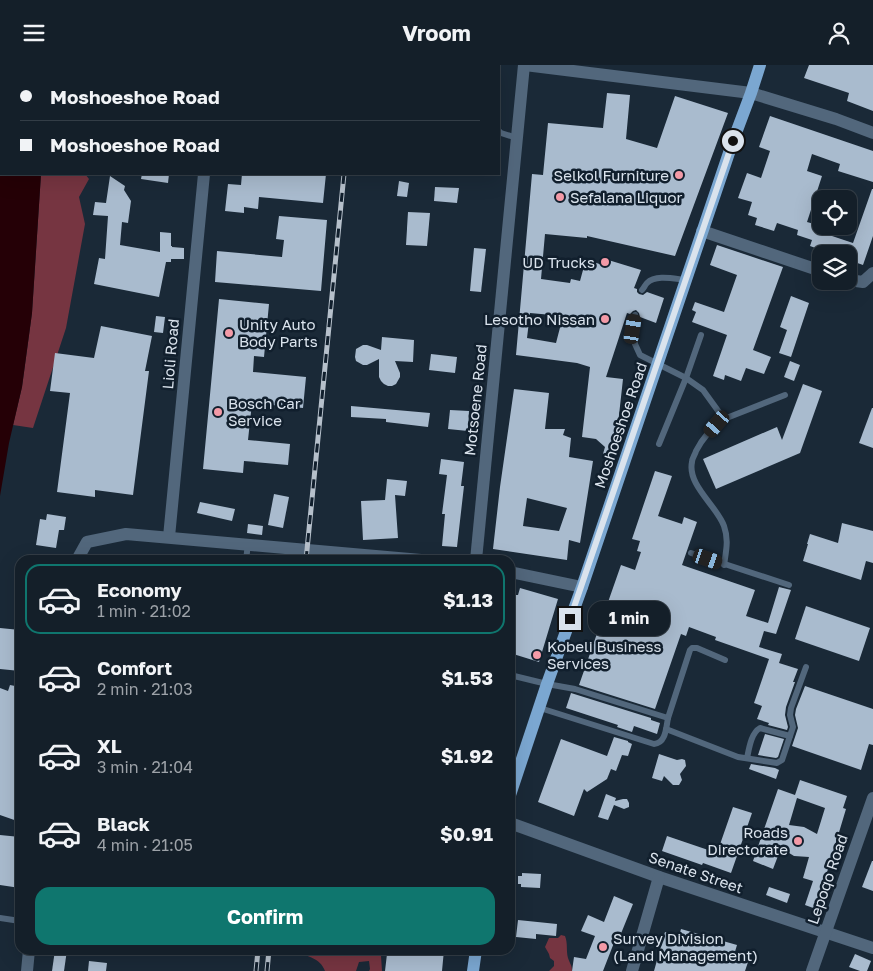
<!DOCTYPE html>
<meta charset="utf-8">
<style>
:root{--surface:#141f29;--page:#212c35;--text:#f1f3f6;--muted:#9da2a8;--line:#333d46;--accent:#0f766e}
body{margin:0;font-family:"Golos Text",sans-serif;background:var(--page);color:var(--text);height:100vh;display:flex;flex-direction:column;font-size:19px;white-space:nowrap}
*{box-sizing:border-box;margin:0}
p{font-size:16px;color:var(--muted)}
.icon{flex:none;width:28px;height:28px;fill:none;stroke:currentColor;stroke-width:2;stroke-linecap:round;stroke-linejoin:round}
.map{position:relative;flex:1;overflow:hidden}
.side{position:absolute;left:15px;top:490px;width:500px;height:400px;display:flex;flex-direction:column;background:var(--surface);border-radius:15px;box-shadow:0 5px 20px #0002,0 0 0 1px var(--line)}
.side>*{flex:none}
.top-card{position:absolute;left:0px;top:0px;width:500px;height:110px;box-shadow:0 5px 20px #0002,0 0 0 1px var(--line);display:grid;align-content:center;height:110px;padding:0 20px;background:var(--surface)}
.fabs{position:absolute;left:812px;top:125px;display:grid;gap:10px}
.fabs a{display:grid;place-items:center;width:45px;height:45px;border-radius:10px;background:var(--surface);box-shadow:0 5px 20px #0002,0 0 0 1px var(--line);font-size:25px}
.end{position:absolute;width:22px;height:22px;margin:-11px;border:6px solid #dae3ed;background:#111;box-shadow:0 0 0 2px #111}
.from{border-radius:50%}
.bubble{position:absolute;height:35px;border-radius:15px;background:var(--surface);box-shadow:0 5px 20px #0002,0 0 0 1px var(--line);font-size:16px;font-weight:700;line-height:35px;text-align:center}
.car{position:absolute;width:15px;height:30px;margin:-15px -8px;border-radius:6px;box-shadow:0 0 4px 1px #0007;background:linear-gradient(#222 24%,#8ab4d8 0 40%,#222 0 76%,#8ab4d8 0 86%,#222 0)}
.top-card b{display:flex;align-items:center;gap:18px;height:48px;font-size:19px}
.top-card b+b{border-top:1px solid var(--line)}
.top-card i{width:12px;height:12px;background:var(--text)}
ul{padding:9px 0 0;list-style:none}
li{display:flex;align-items:center;gap:15px;height:70px;margin:0 10px 8px;padding:0 10px;border:2px solid transparent;border-radius:15px}
li div{flex:1}
li b{display:block;font-size:19px}
li em{font-style:normal;font-weight:700}
li.current{border-color:var(--accent)}
li>.icon{width:45px;height:45px;stroke-width:1.5}
.cta{display:flex;gap:10px;margin-top:auto;padding:10px 20px}
.cta a{flex:1;height:58px;border-radius:15px;background:var(--accent);color:#fff;font-size:20px;font-weight:700;line-height:58px;text-align:center}
header{display:flex;justify-content:space-between;align-items:center;height:65px;padding:0 20px;background:var(--surface);font-size:22px;font-weight:700}
.map>svg:first-child{display:block}
.forest{fill:#763541}
.water{fill:#250006}
.building{fill:#a9bbce;fill-rule:evenodd}
.lines{fill:none;stroke-linecap:round;stroke-linejoin:round}
.service{stroke:#52677c;stroke-width:6}
.minor{stroke:#52677c;stroke-width:12}
.primary{stroke:#7ba7d1;stroke-width:12}
.rail-casing{stroke:#b6c0cb;stroke-width:5}
.rail{stroke:#111f2d;stroke-width:3;stroke-dasharray:9;stroke-linecap:butt}
.route{stroke:#dae3ed;stroke-width:6}
.poi-dot{fill:#f39aa7;stroke:#111f2d;stroke-width:2}
.labels{text-anchor:middle;dominant-baseline:central;stroke-width:5;stroke-linejoin:round;paint-order:stroke}
.poi-label{font-size:15px;fill:#dae3ed;stroke:#111f2d;text-anchor:start}
.street-label{font-size:15px;fill:#dae3ed;stroke:#111f2d}
</style>
<header><svg class="icon" aria-label="menu" viewBox="0 0 24 24"><path d="M4 6h16M4 12h16M4 18h16"/></svg>Vroom<svg class="icon" aria-label="person" viewBox="0 0 24 24"><circle cx="12" cy="8" r="4"/><path d="M4 21q1-7 8-7t8 7"/></svg></header>
<div class="map">
<svg width="873" height="906" viewBox="0 0 873 906">
<rect width="100%" height="100%" fill="#1a2937"/>
<g class="forest">
<path d="M41 109H85L89 114 79 132 85 159 66 263 33 363 13 360 22 322 32 248Z"/>
<path d="M561 870 565 871C568 878 566 886 568 893 570 899 572 900 572 906H549L554 901V896L550 893 549 889 545 882 549 873H558Z"/>
<path d="M297 885 317 886 379 885 381 891 382 906H369L370 904 369 896 359 897 356 906H325C320 892 307 893 297 885Z"/>
</g>
<path class="water" d="M0 0H52V1H1V109H41L32 248 22 322 9 378 0 431Z"/>
<g class="building">
<path d="M809 0H873V46L847 36 849 28 804 13Z"/>
<path d="M607 28 630 30 626 74 657 83 675 31 728 48 675 191 587 171V173L545 169 541 214 570 218 571 214 580 216 586 194 602 200 605 194 641 205 634 223 637 224V227L639 229 643 230 647 227 664 233 656 258 640 252 639 248 636 245 633 246 630 249 627 248 606 312 623 314 618 359 622 361 612 391 603 389 605 382 596 374 582 372 590 302 577 298 516 290 532 109 543 110 548 58 603 63ZM530 248 563 251 556 278 527 273Z"/>
<path d="M770 51 873 86V117L838 106 840 99 812 89 807 106 822 111 807 157 825 162 823 168 853 178 872 124H873V171L863 200 849 195V189H832L810 181 812 175 797 170 798 165 777 158 774 166 755 160 757 153 748 150 752 137 738 133 747 108 761 113 770 86 759 82Z"/>
<path d="M142 109H169L168 118 141 114Z"/>
<path d="M242 109H326L323 138 259 132 258 144 244 142V148L225 146 228 119 241 120Z"/>
<path d="M110 111 125 121 124 125 131 136 128 158 122 157 120 180 160 187V167L171 168V181H172V182L184 183V194H171V197H166L159 232 94 219 99 193 105 194 108 151 93 150 95 137 106 138Z"/>
<path d="M399 116 409 118 407 132 397 131Z"/>
<path d="M435 122 459 123 457 138 434 136Z"/>
<path d="M408 147 430 148 427 181 406 180Z"/>
<path d="M279 151 327 155 321 226 215 217 217 186 282 192 284 175 276 174Z"/>
<path d="M717 180 783 202 753 285 771 292 764 309 746 303 741 316 725 310 724 315 713 311 727 270 692 257 696 247 692 245 695 237 724 247 737 210 710 200Z"/>
<path d="M474 183 486 184 481 227 470 226Z"/>
<path d="M791 231 809 238 791 292 779 288 787 265 780 262Z"/>
<path d="M219 234 269 239 264 292 254 291 253 307 306 312 303 343 252 338 248 375 290 379 288 400 244 396 243 408 203 404Z"/>
<path d="M156 251 165 252 163 268 154 267Z"/>
<path d="M101 261 152 271 145 306H149L133 430 95 425V432L57 427 70 328 50 326 55 288 94 293Z"/>
<path d="M382 272 414 275 413 297 395 296 400 308V312L396 319 392 321H388L384 319 381 316 379 312V294L367 300H363L356 296 355 292 356 284 363 280H367L381 285Z"/>
<path d="M431 289 457 292 455 308 429 305Z"/>
<path d="M790 296 800 300 794 316 784 312Z"/>
<path d="M803 319 822 326 800 388 716 424 703 394 777 362 782 375Z"/>
<path d="M514 324 549 328 545 364H565L563 370 571 373 569 392 593 396 580 478 569 475 567 495 493 484 500 422ZM527 433 567 443 559 466 523 461Z"/>
<path d="M351 341 430 348 428 362 386 357V354L351 352Z"/>
<path d="M872 343H873V383L859 378Z"/>
<path d="M450 345 469 346 468 366 448 364Z"/>
<path d="M441 394 464 397 461 421H464L457 482 442 481 445 449H442L447 410 439 409Z"/>
<path d="M655 406 672 411 658 451 682 459 684 452 697 457 682 500 755 525 746 551 768 558 779 522 791 525 776 569 764 566 759 582 782 589 779 598 798 604 793 617H795L786 642 785 650 788 662 787 665 768 660 769 658 757 654 762 641 754 638 769 594 715 575 716 572 689 562 686 571 681 569 655 644 579 620 621 500 635 505 641 487 637 486 640 476 632 474Z"/>
<path d="M387 414 407 416 405 431 395 430 398 473 363 475 361 436 385 435Z"/>
<path d="M274 429 289 432 283 463 268 460Z"/>
<path d="M200 437 235 444 232 456 197 448Z"/>
<path d="M47 449 66 452 64 465H59L56 483 36 480 40 454 46 455Z"/>
<path d="M842 458 873 466V498L866 496 861 515 803 496 808 479H807L810 469 838 478Z"/>
<path d="M248 459 263 461 262 470 247 468Z"/>
<path d="M520 523 558 534 539 597 510 588V555L514 543 511 542 514 530H518Z"/>
<path d="M806 541 870 563 859 596 795 574Z"/>
<path d="M0 563 20 565V606L0 604Z"/>
<path d="M10 620 20 622V757L0 750V623L8 626Z"/>
<path d="M805 621 873 644V680L869 679 861 705 792 681 798 663 795 650 796 644Z"/>
<path d="M571 628 651 653V655L660 658 657 669 634 661 632 667 617 662 618 660 566 643Z"/>
<path d="M765 669 784 674 778 692 776 693 758 690Z"/>
<path d="M614 672 628 676V677L632 679 628 691 622 690 616 706 611 704 607 714 587 727 584 724 574 751 538 737 561 674 607 691Z"/>
<path d="M659 689 677 695 682 694 685 695 686 701 680 709 682 715 679 720H673L664 711 662 716 652 713Z"/>
<path d="M751 699 775 703 779 705 776 714 749 704Z"/>
<path d="M800 715 847 731 843 743 846 744 816 844 805 840 813 816 803 813 809 792 794 791 781 783 773 804 753 796 778 724 795 730ZM797 733 825 743 817 769 804 762 789 760Z"/>
<path d="M606 729 616 733 615 736 623 734H627L629 738V742L624 744 614 740 608 755 598 752Z"/>
<path d="M733 742 752 748 731 808 703 798 702 800 662 786 667 771 717 788Z"/>
<path d="M0 770 20 772V823L0 820Z"/>
<path d="M872 796H873V826L862 822Z"/>
<path d="M522 808 541 809 540 823 521 822V819H518V811H522Z"/>
<path d="M769 822 790 829 787 838 766 830Z"/>
<path d="M614 831 633 839 620 871 617 870 603 906H572L574 892 586 894 595 871 581 866 588 850 604 857Z"/>
<path d="M518 855 557 859 556 871 536 869V874L516 872Z"/>
<path d="M681 864 737 880 734 890 749 894 745 906H654L665 867 679 871Z"/>
<path d="M55 885H67L64 906H52Z"/>
<path d="M400 885H444L442 906H385L387 889 399 890Z"/>
<path d="M855 889 871 896 867 906H860L849 902Z"/>
<path d="M89 896 107 898 106 906H88Z"/>
</g>
<g class="lines">
<g class="service">
<path d="M456 0 458 1"/>
<path d="M497 1V0"/>
<path d="M499 66 501 68 517 73"/>
<path d="M642 225C644 223 645 220 647 218 656 209 675 214 686 215"/>
<path d="M635 250 633 264 635 279 640 290 686 313 703 325 724 354"/>
<path d="M659 379 686 313 701 270"/>
<path d="M691 488 789 520"/>
<path d="M246 495 248 479"/>
<path d="M724 500C726 486 729 475 724 461 717 441 687 420 692 397 692 393 695 390 696 386 702 374 713 362 724 354L785 330"/>
<path d="M510 610 547 619 575 624 668 653"/>
<path d="M540 643 654 679C666 678 666 663 668 653L690 585 692 583H697L725 595"/>
<path d="M666 664 738 692 777 698 782 695 793 662 790 650 791 643 806 602"/>
<path d="M747 693C749 684 751 668 760 663L790 671"/>
<path d="M0 853 20 856"/>
</g>
<g class="minor">
<path d="M525 0 751 28 836 54 873 68"/>
<path d="M215 1V0"/>
<path d="M702 166 821 206"/>
<path d="M849 215 863 217 873 208"/>
<path d="M169 472 204 109"/>
<path d="M77 495 87 477 126 469 421 495"/>
<path d="M476 495 524 0"/>
<path d="M510 507 582 522"/>
<path d="M510 758 659 812 873 883"/>
<path d="M27 906 29 885"/>
<path d="M632 906 659 812"/>
<path d="M812 906 873 733"/>
</g>
<g class="primary">
<path d="M510 730 547 619 582 522 733 76 751 28 760 0"/>
<path d="M473 906 476 885"/>
</g>
<defs>
<g id="rail">
<path d="M350 1V0"/>
<path d="M306 495 344 109"/>
<path d="M256 906 258 885"/>
<path d="M267 906 269 885"/>
</g>
</defs>
<use href="#rail" class="rail-casing"/>
<use href="#rail" class="rail"/>
</g>
<g class="lines">
<path class="route" d="M570 554 733 76"/>
</g>
<g class="poi-dot">
<circle cx="679" cy="110" r="5"/>
<circle cx="560" cy="132" r="5"/>
<circle cx="605" cy="197" r="5"/>
<circle cx="605" cy="254" r="5"/>
<circle cx="229" cy="268" r="5"/>
<circle cx="218" cy="347" r="5"/>
<circle cx="537" cy="590" r="5"/>
<circle cx="798" cy="776" r="5"/>
<circle cx="603" cy="882" r="5"/>
</g>
<g class="labels">
<g class="poi-label">
<text x="669" y="110" text-anchor="end">Selkol Furniture</text>
<text x="570" y="132">Sefalana Liquor</text>
<text x="595" y="197" text-anchor="end">UD Trucks</text>
<text x="595" y="254" text-anchor="end">Lesotho Nissan</text>
<text x="239" y="259">Unity Auto<tspan x="239" dy="17">Body Parts</tspan></text>
<text x="228" y="338">Bosch Car<tspan x="228" dy="17">Service</tspan></text>
<text x="547" y="581">Kobeli Business<tspan x="547" dy="17">Services</tspan></text>
<text x="788" y="767" text-anchor="end">Roads<tspan x="788" dy="17">Directorate</tspan></text>
<text x="613" y="873">Survey Division<tspan x="613" dy="17">(Land Management)</tspan></text>
</g>
<g class="street-label">
<text transform="translate(170 289) rotate(-85)">Lioli Road</text>
<text transform="translate(475 335) rotate(-84)">Motsoene Road</text>
<text transform="translate(620 360) rotate(-71)">Moshoeshoe Road</text>
<text transform="translate(696 807) rotate(19)">Senate Street</text>
<text transform="translate(827 814) rotate(-71)">Lepoqo Road</text>
</g>
</g>
</svg>
<div class="fabs">
<a><svg class="icon" aria-label="locate" viewBox="0 0 24 24"><circle cx="12" cy="12" r="6"/><path d="M12 2v4M12 18v4M2 12h4M18 12h4"/></svg></a>
<a><svg class="icon" aria-label="layers" viewBox="0 0 24 24"><path d="M12 4l9 5-9 5-9-5zM3 14l9 5 9-5"/></svg></a>
</div>
<i class="end from" style="left:733px;top:76px"></i>
<i class="end" style="left:570px;top:554px"></i>
<div class="bubble" style="left:588px;top:536px;width:82px">1 min</div>
<i class="car" style="left:633px;top:264px;rotate:9deg"></i>
<i class="car" style="left:717px;top:359px;rotate:221deg"></i>
<i class="car" style="left:708px;top:494px;rotate:109deg"></i>
<div class="top-card">
<b><i class="from"></i>Moshoeshoe Road</b>
<b><i></i>Moshoeshoe Road</b>
</div>
<section class="side">
<ul>
<li class="current"><svg class="icon" aria-label="car" viewBox="0 0 24 24"><path d="M5 17H2v-5l4-1 3-4h7l3 4 3 1v5h-3M9 17h6M6 11h13"/><circle cx="7" cy="17" r="2"/><circle cx="17" cy="17" r="2"/></svg><div><b>Economy</b><p>1 min · 21:02</p></div><em>$1.13</em></li>
<li><svg class="icon" aria-label="car" viewBox="0 0 24 24"><path d="M5 17H2v-5l4-1 3-4h7l3 4 3 1v5h-3M9 17h6M6 11h13"/><circle cx="7" cy="17" r="2"/><circle cx="17" cy="17" r="2"/></svg><div><b>Comfort</b><p>2 min · 21:03</p></div><em>$1.53</em></li>
<li><svg class="icon" aria-label="car" viewBox="0 0 24 24"><path d="M5 17H2v-5l4-1 3-4h7l3 4 3 1v5h-3M9 17h6M6 11h13"/><circle cx="7" cy="17" r="2"/><circle cx="17" cy="17" r="2"/></svg><div><b>XL</b><p>3 min · 21:04</p></div><em>$1.92</em></li>
<li><svg class="icon" aria-label="car" viewBox="0 0 24 24"><path d="M5 17H2v-5l4-1 3-4h7l3 4 3 1v5h-3M9 17h6M6 11h13"/><circle cx="7" cy="17" r="2"/><circle cx="17" cy="17" r="2"/></svg><div><b>Black</b><p>4 min · 21:05</p></div><em>$0.91</em></li>
</ul>
<div class="cta"><a>Confirm</a></div>
</section>
</div>
